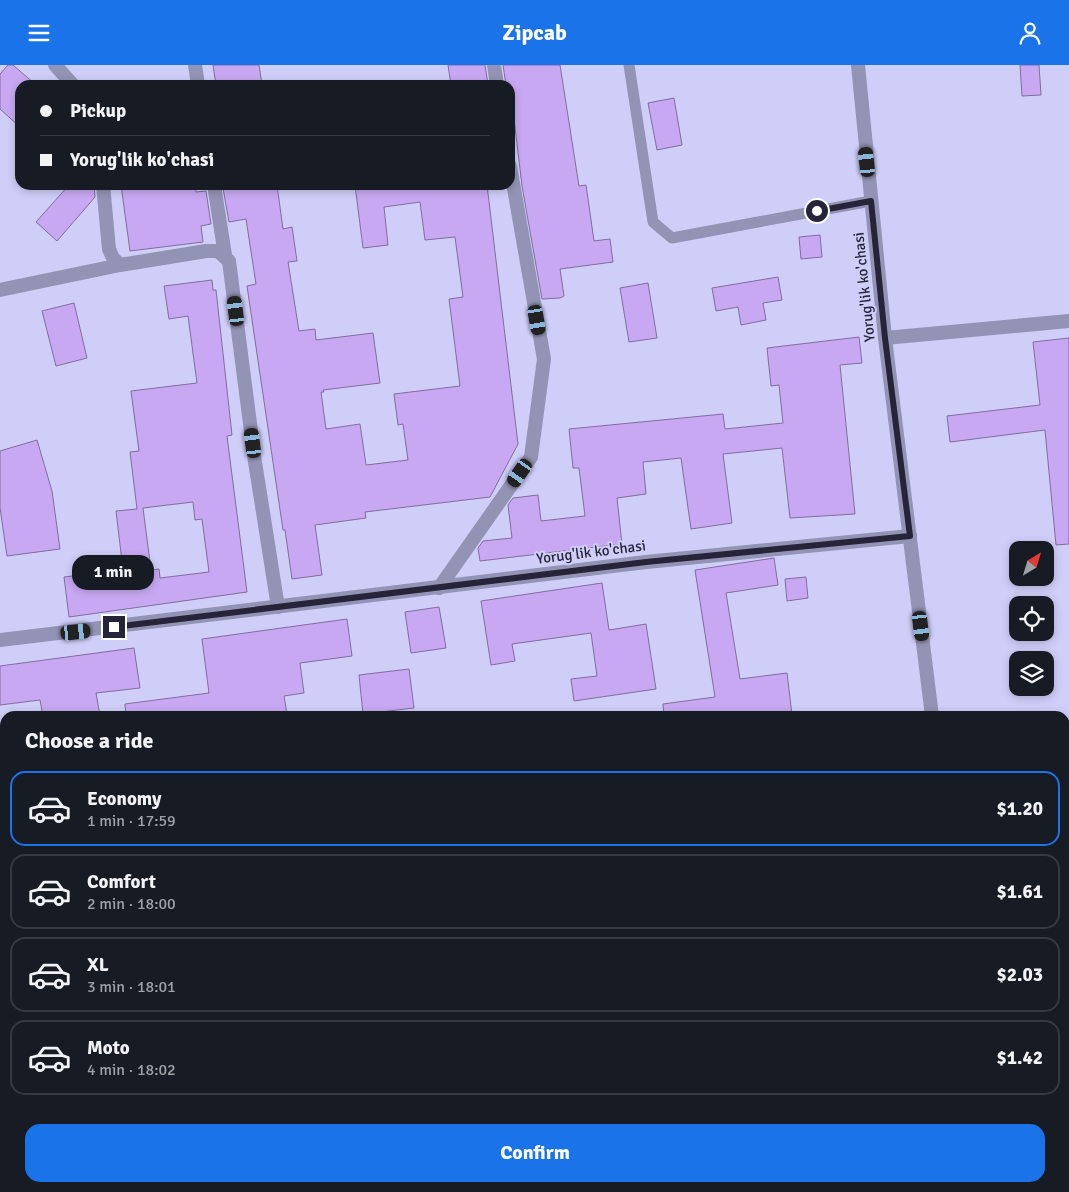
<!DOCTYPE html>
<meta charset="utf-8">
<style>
:root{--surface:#171b24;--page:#242831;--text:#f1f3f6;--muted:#9ea1a6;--line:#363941;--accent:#1a73e8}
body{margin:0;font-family:Signika,sans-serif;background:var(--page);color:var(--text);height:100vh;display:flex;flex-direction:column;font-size:19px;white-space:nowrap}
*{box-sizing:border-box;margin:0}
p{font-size:16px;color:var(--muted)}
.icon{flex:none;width:28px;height:28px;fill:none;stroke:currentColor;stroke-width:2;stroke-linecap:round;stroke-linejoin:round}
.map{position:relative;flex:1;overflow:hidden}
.sheet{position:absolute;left:0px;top:646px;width:1070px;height:481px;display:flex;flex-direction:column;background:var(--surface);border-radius:15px 15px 0 0;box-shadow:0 2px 8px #0003}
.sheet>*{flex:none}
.top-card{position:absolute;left:15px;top:15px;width:500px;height:110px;border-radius:15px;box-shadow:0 2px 8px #0003;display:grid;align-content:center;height:110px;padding:0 25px;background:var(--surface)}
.needle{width:32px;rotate:38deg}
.controls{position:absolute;left:1009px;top:476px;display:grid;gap:10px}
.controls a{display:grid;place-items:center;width:45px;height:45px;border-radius:10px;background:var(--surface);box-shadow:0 2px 8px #0003;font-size:25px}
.end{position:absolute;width:22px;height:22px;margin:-11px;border:6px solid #252439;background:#fff;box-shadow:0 0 0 2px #fff}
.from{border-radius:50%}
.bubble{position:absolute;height:35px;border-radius:15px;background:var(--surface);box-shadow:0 2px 8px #0003;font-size:16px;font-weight:700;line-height:35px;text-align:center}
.car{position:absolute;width:15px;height:30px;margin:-15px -8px;border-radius:6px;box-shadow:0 0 4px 1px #0007;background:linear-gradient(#222 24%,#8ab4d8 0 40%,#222 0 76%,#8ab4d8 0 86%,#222 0)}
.top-card b{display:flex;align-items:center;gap:18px;height:48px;font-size:19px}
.top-card b+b{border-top:1px solid var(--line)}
.top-card i{width:12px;height:12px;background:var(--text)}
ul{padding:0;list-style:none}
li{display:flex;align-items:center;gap:15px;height:75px;margin:0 10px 8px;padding:0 15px;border:2px solid var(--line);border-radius:15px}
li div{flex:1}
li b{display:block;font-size:19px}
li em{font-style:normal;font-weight:700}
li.selected{border-color:var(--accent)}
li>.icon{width:45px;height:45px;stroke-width:1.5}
h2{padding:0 25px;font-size:22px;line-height:60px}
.button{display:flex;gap:10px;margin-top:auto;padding:10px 25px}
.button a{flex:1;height:58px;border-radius:15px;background:var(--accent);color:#fff;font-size:20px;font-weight:700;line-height:58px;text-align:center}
header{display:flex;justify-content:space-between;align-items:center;height:65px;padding:0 25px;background:var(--accent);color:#fff;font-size:22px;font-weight:700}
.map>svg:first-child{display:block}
.building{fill:#c9a8f3;stroke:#826d9c;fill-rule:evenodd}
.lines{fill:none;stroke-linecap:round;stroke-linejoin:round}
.service{stroke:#9393b5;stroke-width:11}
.minor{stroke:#9393b5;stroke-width:14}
.route{stroke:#252439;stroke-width:6}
.labels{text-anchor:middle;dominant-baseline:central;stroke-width:4;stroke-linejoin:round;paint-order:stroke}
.street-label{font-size:15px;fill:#252439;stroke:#cecef9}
</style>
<header><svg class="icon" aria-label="menu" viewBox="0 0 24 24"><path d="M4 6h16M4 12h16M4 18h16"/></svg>Zipcab<svg class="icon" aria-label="person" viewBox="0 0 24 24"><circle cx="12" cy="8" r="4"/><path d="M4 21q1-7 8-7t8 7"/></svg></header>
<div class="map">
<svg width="1069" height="1127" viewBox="0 0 1069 1127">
<rect width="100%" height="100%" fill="#cecef9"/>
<g class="building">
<path d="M8 0H13L36 20H20V62L0 44V9Z"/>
<path d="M213 0H259L262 20H216Z"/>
<path d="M448 0H485L488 20H451Z"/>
<path d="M503 0H560L579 121 586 120 594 176 610 174 613 197 560 204 564 231 560 233 542 234 522 121 510 20H506Z"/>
<path d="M1020 0H1039L1041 30 1022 31Z"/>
<path d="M674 33 682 80 657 85 648 38Z"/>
<path d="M69 120H94L95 132 57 176 36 157Z"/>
<path d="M121 120H195L196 127 206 126 211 159 201 161 203 177 130 186Z"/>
<path d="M245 120H277L283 164 292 162 297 196 288 197 299 266 315 264 316 275 373 268 380 318 323 325 324 327H321L326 364 360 359 366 400 408 395 403 359 398 360 394 329 460 321 449 234 463 232 455 172 425 175 420 137 384 142 388 180 363 183 355 120H487L518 379 490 432 365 447 366 453 315 460 322 510 292 514 285 465H283L247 221 256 219 246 154 229 157 223 123Z"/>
<path d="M820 170 822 192 801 194 799 172Z"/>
<path d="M778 212 782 235 763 238 766 255 741 260 738 242 716 246 712 223Z"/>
<path d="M212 215 213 225H216L232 370 227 371 247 527 69 552 64 512 123 505 116 446 137 444 130 387 139 386 131 326 197 318 188 251 169 254 164 221ZM193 437 195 455 202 454 209 507 160 513 159 504 151 505 143 443Z"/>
<path d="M648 218 657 273 629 277 620 223Z"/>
<path d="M74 238 87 293 56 301 42 246Z"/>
<path d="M859 272 862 298 840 300 855 449 790 453 782 383 723 389 732 458 691 464 681 393 643 397 646 429 617 433 622 479 480 496 478 483 483 476 512 473 508 440 513 433 538 430 541 456 585 451 579 403H573L569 364 723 349 725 364 783 358 779 320 771 321 767 283Z"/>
<path d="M1069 273V479L1056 480 1045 365 950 377 947 351 1040 340 1033 277Z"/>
<path d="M37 375 52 426 60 484 7 491 0 443V386Z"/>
<path d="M774 493 778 520 726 528 740 614 787 608 792 650 664 651 663 639 715 632 695 505Z"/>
<path d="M806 512 808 533 787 536 785 514Z"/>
<path d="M602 518 609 565 646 559 656 624 574 636 571 614 597 611 591 568 512 579 515 596 491 600 481 536Z"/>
<path d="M439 542 446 583 411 588 405 547Z"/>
<path d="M347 554 352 591 300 598 304 628 284 631 287 649 271 651H126L125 639 209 628 202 574Z"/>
<path d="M134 583 140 623 96 628 100 651H43L40 635 0 640V601Z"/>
<path d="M409 604 414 643 363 649 359 610Z"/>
</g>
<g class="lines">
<g class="service">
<path d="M629 0 653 157 672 173 871 136"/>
<path d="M1065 676 1069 720"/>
<path d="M1065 816 1069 814"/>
</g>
<g class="minor">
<path d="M55 0 73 20"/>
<path d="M195 0 198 20"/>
<path d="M494 0 497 20"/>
<path d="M858 0 885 273 932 651"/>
<path d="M103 120 109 184 113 193 120 200 206 186H218L229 196 255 397 278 542"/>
<path d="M214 120 225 190"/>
<path d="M0 225 120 200"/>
<path d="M885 273 1069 256"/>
<path d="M439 523 531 392 544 294 510 101"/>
<path d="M0 575 646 497 910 471"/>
<path d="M0 807 3 832"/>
<path d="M0 1056 5 1055"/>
<path d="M882 1122 883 1127"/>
<path d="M1000 1122V1127"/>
</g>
</g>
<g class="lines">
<path class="route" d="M114 562 646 497 910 471 885 273 871 136 817 146"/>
</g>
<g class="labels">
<g class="street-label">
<text transform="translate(864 222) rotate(-96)">Yorug'lik ko'chasi</text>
<text transform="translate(591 487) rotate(-7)">Yorug'lik ko'chasi</text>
</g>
</g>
</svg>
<div class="controls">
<a><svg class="needle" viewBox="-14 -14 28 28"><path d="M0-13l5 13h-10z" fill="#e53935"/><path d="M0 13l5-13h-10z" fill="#9ea1a6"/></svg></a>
<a><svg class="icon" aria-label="locate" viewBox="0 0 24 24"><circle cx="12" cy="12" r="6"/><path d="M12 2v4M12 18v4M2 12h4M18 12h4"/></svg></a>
<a><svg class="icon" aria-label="layers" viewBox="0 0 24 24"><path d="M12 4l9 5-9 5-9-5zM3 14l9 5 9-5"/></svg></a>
</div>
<i class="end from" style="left:817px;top:146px"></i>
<i class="end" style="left:114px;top:562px"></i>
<div class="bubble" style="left:72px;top:490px;width:82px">1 min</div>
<i class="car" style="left:867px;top:97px;rotate:354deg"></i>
<i class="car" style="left:236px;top:246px;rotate:353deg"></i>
<i class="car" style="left:537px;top:255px;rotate:170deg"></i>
<i class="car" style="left:253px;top:378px;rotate:353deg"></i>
<i class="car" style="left:520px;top:408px;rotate:215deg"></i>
<i class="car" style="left:921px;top:561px;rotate:173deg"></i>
<i class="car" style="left:76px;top:567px;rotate:84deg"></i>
<div class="top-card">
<b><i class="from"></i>Pickup</b>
<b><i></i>Yorug'lik ko'chasi</b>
</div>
<section class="sheet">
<h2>Choose a ride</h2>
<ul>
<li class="selected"><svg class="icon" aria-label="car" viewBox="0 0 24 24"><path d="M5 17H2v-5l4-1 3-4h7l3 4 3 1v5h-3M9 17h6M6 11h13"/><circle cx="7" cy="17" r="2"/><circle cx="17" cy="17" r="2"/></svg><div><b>Economy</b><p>1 min · 17:59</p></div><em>$1.20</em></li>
<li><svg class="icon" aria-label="car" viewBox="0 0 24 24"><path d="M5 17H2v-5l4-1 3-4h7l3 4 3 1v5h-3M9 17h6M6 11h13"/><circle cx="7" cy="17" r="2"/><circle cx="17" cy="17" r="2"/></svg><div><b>Comfort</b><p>2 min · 18:00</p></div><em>$1.61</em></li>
<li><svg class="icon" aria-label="car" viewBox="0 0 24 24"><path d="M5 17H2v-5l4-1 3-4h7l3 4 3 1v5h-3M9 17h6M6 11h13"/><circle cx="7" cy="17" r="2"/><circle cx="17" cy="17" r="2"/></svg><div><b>XL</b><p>3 min · 18:01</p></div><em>$2.03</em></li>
<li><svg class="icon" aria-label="car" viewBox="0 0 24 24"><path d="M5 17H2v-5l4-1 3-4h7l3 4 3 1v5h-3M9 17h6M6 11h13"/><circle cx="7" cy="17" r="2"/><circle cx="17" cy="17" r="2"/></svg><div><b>Moto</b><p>4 min · 18:02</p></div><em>$1.42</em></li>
</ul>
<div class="button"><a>Confirm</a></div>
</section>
</div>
